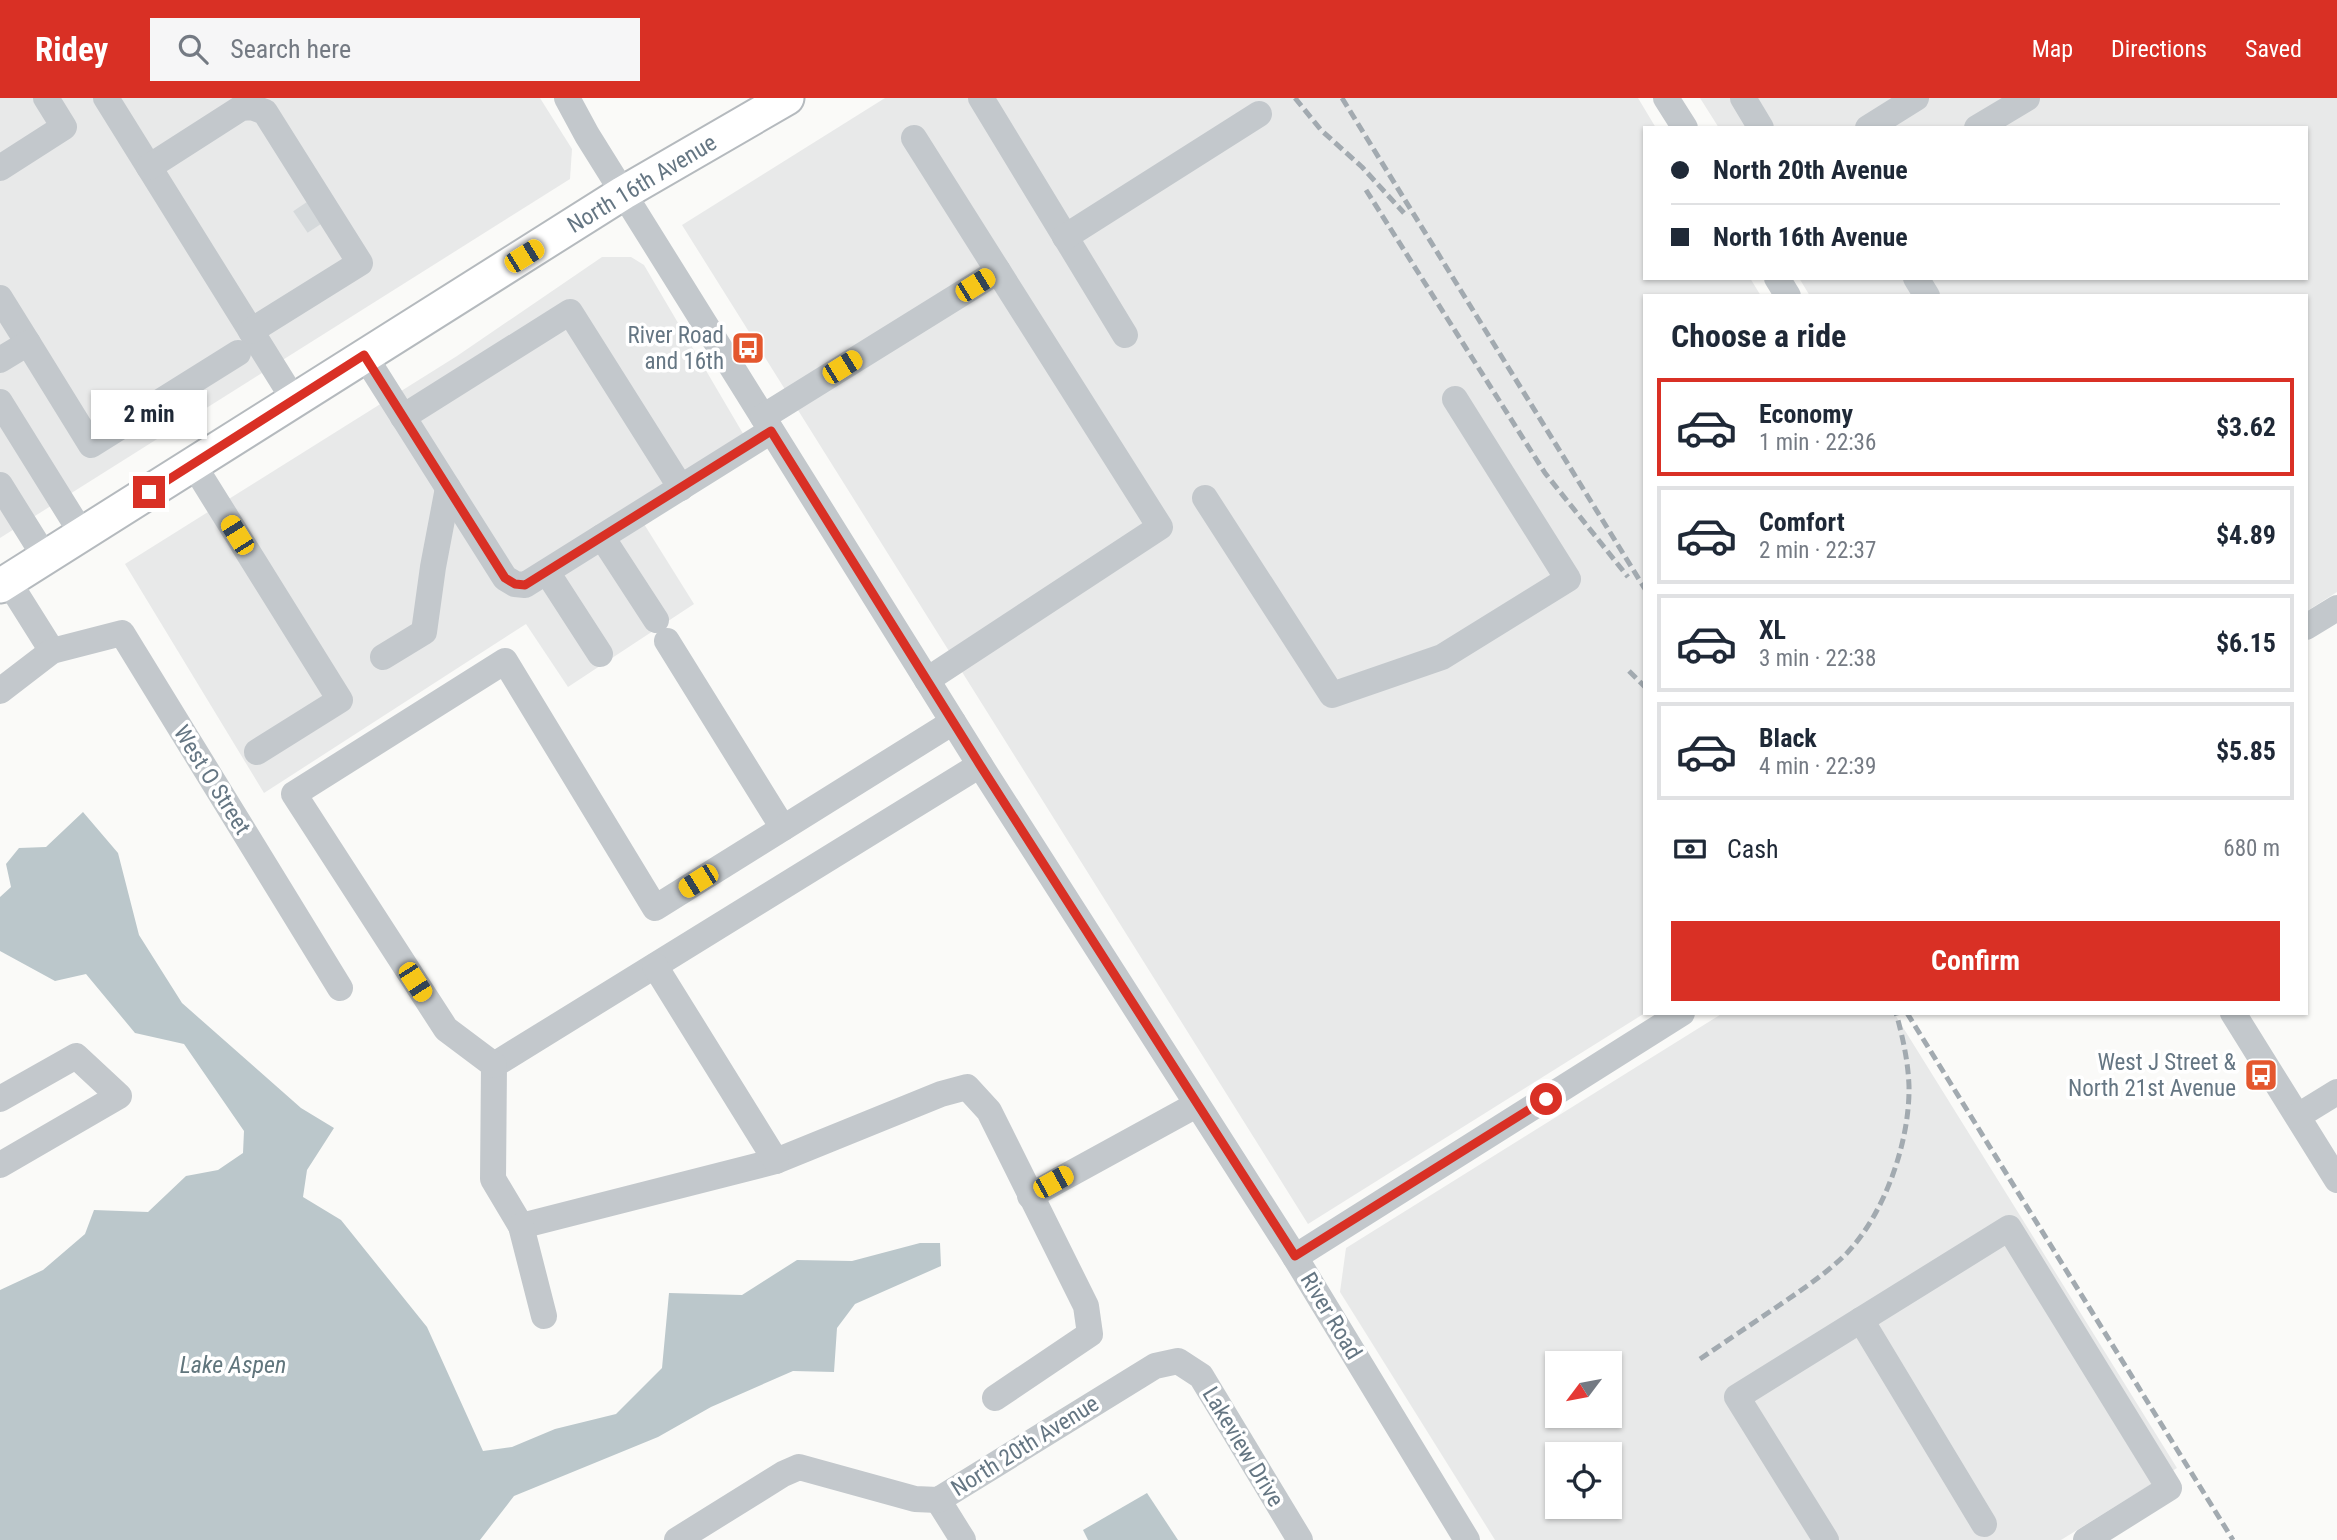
<!DOCTYPE html>
<meta charset="utf-8">
<style>
:root{--surface:#fff;--page:#f6f6f7;--text:#1f2937;--muted:#747a83;--line:#e0e1e3;--accent:#d93025}
body{margin:0;font-family:"Roboto Condensed",sans-serif;background:var(--page);color:var(--text);height:100vh;display:flex;flex-direction:column;font-size:26px;white-space:nowrap}
*{box-sizing:border-box;margin:0}
p{font-size:23px;color:var(--muted)}
.icon{flex:none;width:38px;height:38px;fill:none;stroke:currentColor;stroke-width:2;stroke-linecap:round;stroke-linejoin:round}
.map{position:relative;flex:1;overflow:hidden}
.drawer{position:absolute;left:1643px;top:196px;width:665px;height:721px;display:flex;flex-direction:column;background:var(--surface);border-radius:0px;box-shadow:0 2px 5px #0004}
.drawer>*{flex:none}
.hud{position:absolute;left:1643px;top:28px;width:665px;height:154px;border-radius:0px;box-shadow:0 2px 5px #0004;display:grid;align-content:center;height:154px;padding:0 28px;background:var(--surface)}
.needle{width:46px;rotate:238deg}
.controls{position:absolute;left:1545px;top:1253px;display:grid;gap:14px}
.controls a{display:grid;place-items:center;width:77px;height:77px;border-radius:0px;background:var(--surface);box-shadow:0 2px 5px #0004;font-size:35px}
.end{position:absolute;width:32px;height:32px;margin:-16px;border:9px solid #d93025;background:#fff;box-shadow:0 0 0 4px #fff}
.from{border-radius:50%}
.bubble{position:absolute;height:49px;border-radius:0px;background:var(--surface);box-shadow:0 2px 5px #0004;font-size:23px;font-weight:700;line-height:49px;text-align:center}
.car{position:absolute;width:21px;height:42px;margin:-21px -10px;border-radius:9px;box-shadow:0 0 5px 2px #0007;background:linear-gradient(#f5c518 24%,#345 0 40%,#f5c518 0 76%,#345 0 86%,#f5c518 0)}
.hud b{display:flex;align-items:center;gap:24px;height:66px;font-size:26px}
.hud b+b{border-top:2px solid var(--line)}
.hud i{width:18px;height:18px;background:var(--text)}
ul{padding:0;list-style:none}
li{display:flex;align-items:center;gap:21px;height:98px;margin:0 14px 10px;padding:0 14px;border:4px solid var(--line);border-radius:0px}
li div{flex:1}
li b{display:block;font-size:26px}
li em{font-style:normal;font-weight:700}
li.active{border-color:var(--accent)}
li>.icon{width:63px;height:63px;stroke-width:1.5}
h2{padding:0 28px;font-size:32px;line-height:84px}
.pay{display:flex;align-items:center;gap:18px;height:77px;padding:0 28px;font-size:26px}
.pay p{margin-inline-start:auto}
.button{display:flex;gap:14px;margin-top:auto;padding:14px 28px}
.button a{flex:1;height:80px;border-radius:0px;background:var(--accent);color:#fff;font-size:28px;font-weight:700;line-height:80px;text-align:center}
header{display:flex;align-items:center;gap:42px;box-sizing:border-box;height:98px;padding:0 35px;background:var(--accent);color:#fff}
header strong{font-size:33px}
nav{display:flex;gap:38px;margin-inline-start:auto;font-size:24px}
.search{width:490px;height:63px;background:var(--page);display:flex;align-items:center;gap:18px;box-sizing:border-box;padding:0 24px;border-radius:0px;color:var(--muted);font-size:26px}
.map>svg:first-child{display:block}
.built{fill:#e8e9e9;fill-rule:evenodd}
.water{fill:#bbc7cb}
.lines{fill:none;stroke-linecap:round;stroke-linejoin:round}
.minor-tunnel{stroke:#d5d9db;stroke-width:26;stroke-dasharray:26 13;stroke-linecap:butt}
.major-casing{stroke:#b5babe;stroke-width:37}
.minor{stroke:#c3c8cc;stroke-width:26}
.major{stroke:#fff;stroke-width:33}
.rail{stroke:#a2aab0;stroke-width:5;stroke-dasharray:10 5;stroke-linecap:butt}
.route{stroke:#d93025;stroke-width:9}
.labels{text-anchor:middle;dominant-baseline:central;stroke-width:7;stroke-linejoin:round;paint-order:stroke}
.street-label{font-size:23px;fill:#657683;stroke:#fff}
.poi-label{font-size:23px;fill:#657683;stroke:#fff;text-anchor:end}
.water-label{font-size:24px;font-style:italic;fill:#60757c;stroke:#fff}
</style>
<header>
<strong>Ridey</strong>
<div class="search"><svg class="icon" aria-label="search" viewBox="0 0 24 24"><circle cx="10" cy="10" r="6"/><path d="M15 15l6 6"/></svg>Search here</div>
<nav><a>Map</a><a>Directions</a><a>Saved</a></nav>
</header>
<div class="map">
<svg width="2337" height="1442" viewBox="0 0 2337 1442">
<rect width="100%" height="100%" fill="#fafaf8"/>
<g class="built">
<path d="M0 0H540L572 51 570 81 0 440Z"/>
<path d="M885 0H1638L1656 30H1645V180H1750L1761 198H1645V915L1308 1126 682 127Z"/>
<path d="M1700 0H2337V494L2307 513 2306 198H1810L1799 180H2306V30H1719Z"/>
<path d="M602 159H631L644 167 755 356 644 426 694 506 568 589 526 526 264 695 125 466 457 258Z"/>
<path d="M1723 915H1894L2177 1370 2061 1442H1495L1340 1194 1346 1150ZM1558 1265H1610V1318H1558ZM1558 1356H1610V1409H1558Z"/>
</g>
<g class="water">
<path d="M83 714 118 755 139 837 182 905 301 1010 334 1030 307 1072 303 1099 341 1122 427 1229 483 1353 512 1349 555 1331 616 1316 662 1270 669 1195 742 1197 797 1162 852 1163 920 1145H940L941 1168 855 1206 837 1230 834 1274 793 1273 711 1309 658 1339 514 1398 480 1442H0V1192L43 1172 85 1136 94 1112 148 1114 186 1078 218 1072 243 1055 244 1033 184 946 135 935 86 876 55 883 0 853V799L11 789 6 766 19 750 46 749Z"/>
<path d="M1147 1395 1178 1442H1088L1083 1432Z"/>
</g>
<g class="lines">
<path class="minor-tunnel" d="M304 106 322 133"/>
<defs>
<path id="major" d="M0 488 623 95 787 0"/>
</defs>
<use href="#major" class="major-casing"/>
<g class="minor">
<path d="M106 0 294 302"/>
<path d="M567 0 587 37 980 667 1295 1159 1467 1442"/>
<path d="M981 0 1125 237"/>
<path d="M1666 0 1685 30"/>
<path d="M1743 0 1761 30"/>
<path d="M1868 30 1916 0"/>
<path d="M1977 30 2027 0"/>
<path d="M149 69 241 10 252 9 265 14 360 165 251 233"/>
<path d="M0 70 64 29 46 0"/>
<path d="M1065 139 1259 16"/>
<path d="M1777 180 1788 198"/>
<path d="M1916 180 1927 198"/>
<path d="M0 200 28 245"/>
<path d="M364 257 505 480 515 486 525 487 771 333"/>
<path d="M0 262 28 245 91 347 238 255"/>
<path d="M0 304 82 436"/>
<path d="M403 319 570 214 681 390"/>
<path d="M763 319 998 173 914 40"/>
<path d="M193 366 340 602 257 654"/>
<path d="M0 387 45 459"/>
<path d="M1205 400 1332 597 1442 559 1568 481 1455 301"/>
<path d="M602 439 656 522"/>
<path d="M547 474 600 556"/>
<path d="M8 483 52 553"/>
<path d="M2306 529 2337 510"/>
<path d="M667 543 783 730"/>
<path d="M383 559 424 534 433 469 448 390"/>
<path d="M927 582 1160 429 998 173"/>
<path d="M0 593 52 553 122 535 340 890"/>
<path d="M980 667 494 967 493 1081 521 1128 776 1063 941 996 967 989 989 1013 1086 1208 1090 1236 995 1300"/>
<path d="M655 868 776 1063"/>
<path d="M2233 915 2337 1082"/>
<path d="M494 967 446 931 294 696 505 563 655 810 953 624"/>
<path d="M0 1001 76 958 119 998 0 1067"/>
<path d="M2298 1018 2337 994"/>
<path d="M1030 1098 1196 1007"/>
<path d="M521 1128 544 1218"/>
<path d="M1295 1159 1682 915"/>
<path d="M1861 1222 1984 1426"/>
<path d="M938 1402 963 1442"/>
<path d="M677 1442 783 1376 799 1369 915 1401 938 1402 1155 1268 1178 1263 1201 1278 1300 1442"/>
<path d="M1826 1442 1737 1299 2009 1130 2169 1390 2086 1442"/>
</g>
<use href="#major" class="major"/>
<g class="rail">
<path d="M1295 0 1321 32 1362 69 1404 115"/>
<path d="M1342 0 1645 491"/>
<path d="M1366 92 1545 375 1628 479"/>
<path d="M1629 573 1645 589"/>
<path d="M1907 915 2233 1442"/>
<path d="M1700 1261C1728 1242 1756 1223 1784 1204 1806 1189 1828 1174 1847 1155 1885 1115 1910 1043 1909 988 1908 963 1903 940 1896 915"/>
</g>
</g>
<g class="lines">
<path class="route" d="M149 394 364 257 505 480 515 486 525 487 771 333 980 667 1295 1158 1546 1001"/>
</g>
<defs>
<symbol id="bus-square" viewBox="-11 -11 22 22"><rect x="-9" y="-9" width="18" height="18" rx="4" fill="#e4572e" stroke="#fff"/><path d="M-5-6H5V4H4V6H2V4H-2V6H-4V4H-5ZM-3.5-4V0h7V-4ZM-3.5 1.2v1.5H-2V1.2ZM2 1.2v1.5H3.5V1.2Z" fill="#fff"/></symbol>
</defs>
<g fill-rule="evenodd">
<use href="#bus-square" x="729" y="231" width="38" height="38"/>
<use href="#bus-square" x="2242" y="958" width="38" height="38"/>
</g>
<g class="labels">
<g class="street-label">
<text transform="translate(642 86) rotate(-31)">North 16th Avenue</text>
<text transform="translate(212 682) rotate(58)">West O Street</text>
<text transform="translate(1331 1218) rotate(59)">River Road</text>
<text transform="translate(1025 1348) rotate(-32)">North 20th Avenue</text>
<text transform="translate(1243 1349) rotate(59)">Lakeview Drive</text>
</g>
<g class="poi-label">
<text x="724" y="237">River Road<tspan x="724" dy="26">and 16th</tspan></text>
<text x="2236" y="964">West J Street &amp;<tspan x="2236" dy="26">North 21st Avenue</tspan></text>
</g>
<g class="water-label">
<text x="233" y="1267">Lake Aspen</text>
</g>
</g>
</svg>
<div class="controls">
<a><svg class="needle" viewBox="-14 -14 28 28"><path d="M0-13l5 13h-10z" fill="#e53935"/><path d="M0 13l5-13h-10z" fill="#747a83"/></svg></a>
<a><svg class="icon" aria-label="locate" viewBox="0 0 24 24"><circle cx="12" cy="12" r="6"/><path d="M12 2v4M12 18v4M2 12h4M18 12h4"/></svg></a>
</div>
<i class="end from" style="left:1546px;top:1001px"></i>
<i class="end" style="left:149px;top:394px"></i>
<div class="bubble" style="left:91px;top:292px;width:116px">2 min</div>
<i class="car" style="left:524px;top:158px;rotate:58deg"></i>
<i class="car" style="left:975px;top:187px;rotate:58deg"></i>
<i class="car" style="left:842px;top:269px;rotate:58deg"></i>
<i class="car" style="left:237px;top:437px;rotate:328deg"></i>
<i class="car" style="left:698px;top:783px;rotate:238deg"></i>
<i class="car" style="left:415px;top:884px;rotate:147deg"></i>
<i class="car" style="left:1053px;top:1084px;rotate:61deg"></i>
<div class="hud">
<b><i class="from"></i>North 20th Avenue</b>
<b><i></i>North 16th Avenue</b>
</div>
<section class="drawer">
<h2>Choose a ride</h2>
<ul>
<li class="active"><svg class="icon" aria-label="car" viewBox="0 0 24 24"><path d="M5 17H2v-5l4-1 3-4h7l3 4 3 1v5h-3M9 17h6M6 11h13"/><circle cx="7" cy="17" r="2"/><circle cx="17" cy="17" r="2"/></svg><div><b>Economy</b><p>1 min · 22:36</p></div><em>$3.62</em></li>
<li><svg class="icon" aria-label="car" viewBox="0 0 24 24"><path d="M5 17H2v-5l4-1 3-4h7l3 4 3 1v5h-3M9 17h6M6 11h13"/><circle cx="7" cy="17" r="2"/><circle cx="17" cy="17" r="2"/></svg><div><b>Comfort</b><p>2 min · 22:37</p></div><em>$4.89</em></li>
<li><svg class="icon" aria-label="car" viewBox="0 0 24 24"><path d="M5 17H2v-5l4-1 3-4h7l3 4 3 1v5h-3M9 17h6M6 11h13"/><circle cx="7" cy="17" r="2"/><circle cx="17" cy="17" r="2"/></svg><div><b>XL</b><p>3 min · 22:38</p></div><em>$6.15</em></li>
<li><svg class="icon" aria-label="car" viewBox="0 0 24 24"><path d="M5 17H2v-5l4-1 3-4h7l3 4 3 1v5h-3M9 17h6M6 11h13"/><circle cx="7" cy="17" r="2"/><circle cx="17" cy="17" r="2"/></svg><div><b>Black</b><p>4 min · 22:39</p></div><em>$5.85</em></li>
</ul>
<div class="pay"><svg class="icon" aria-label="cash" viewBox="0 0 24 24"><path d="M3 7h18v10H3z"/><circle cx="12" cy="12" r="2"/></svg>Cash<p>680 m</p></div>
<div class="button"><a>Confirm</a></div>
</section>
</div>
